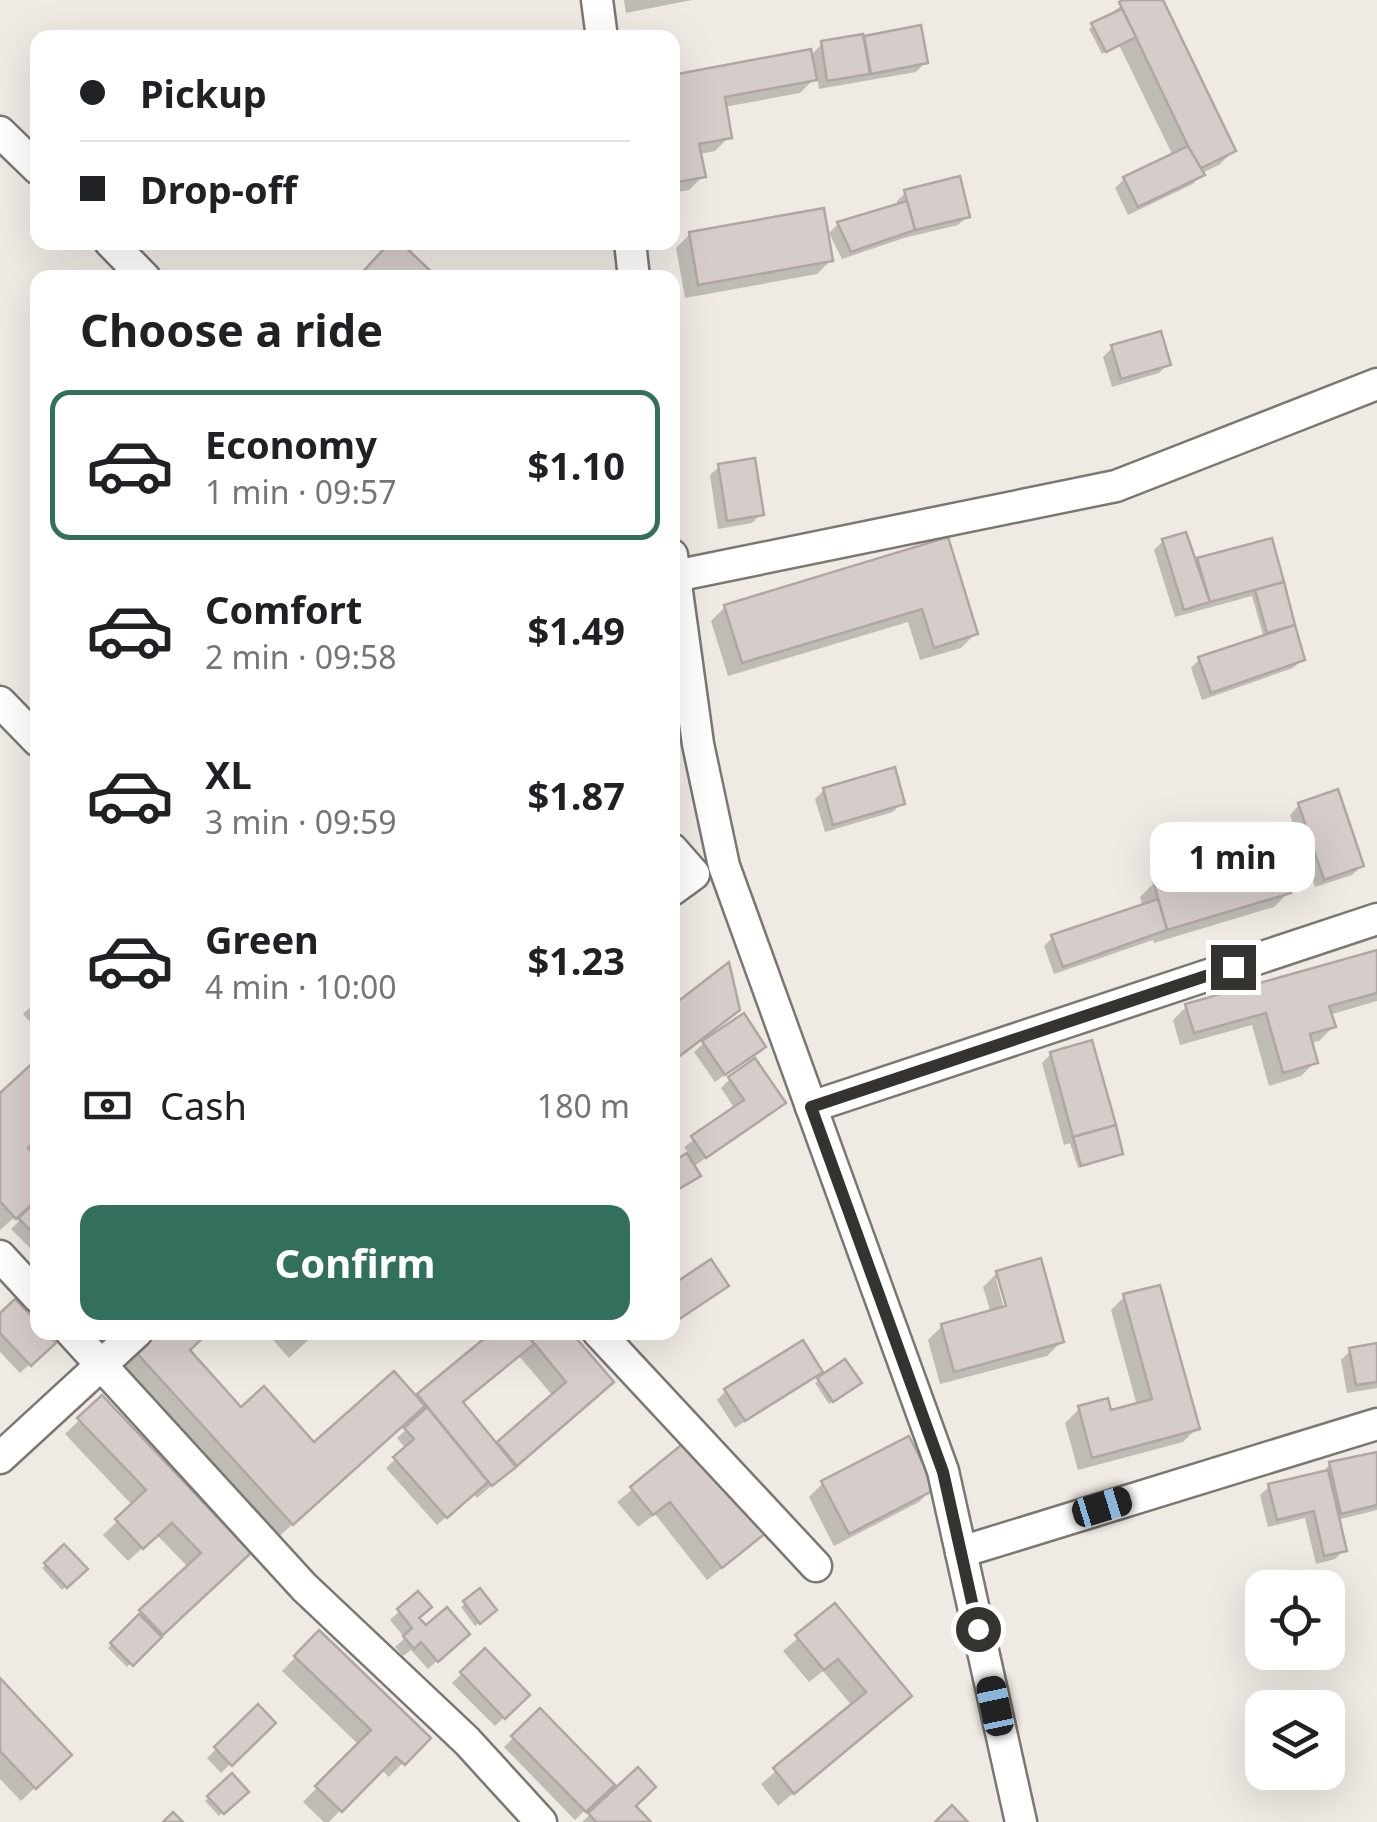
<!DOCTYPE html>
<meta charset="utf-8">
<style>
:root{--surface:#fff;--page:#f2f2f2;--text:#202124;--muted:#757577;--line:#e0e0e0;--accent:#32705d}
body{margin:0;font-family:"Noto Sans",sans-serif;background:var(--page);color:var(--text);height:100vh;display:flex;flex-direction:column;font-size:38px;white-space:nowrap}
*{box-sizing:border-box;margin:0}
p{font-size:32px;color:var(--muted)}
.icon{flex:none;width:55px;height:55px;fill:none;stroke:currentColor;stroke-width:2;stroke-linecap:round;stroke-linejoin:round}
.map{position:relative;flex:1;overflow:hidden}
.panel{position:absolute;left:30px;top:270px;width:650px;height:1070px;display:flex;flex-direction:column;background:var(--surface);border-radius:20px;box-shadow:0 10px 40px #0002}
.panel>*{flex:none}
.hud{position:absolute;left:30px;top:30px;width:650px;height:220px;border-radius:20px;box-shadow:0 10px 40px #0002;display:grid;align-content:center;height:220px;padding:0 50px;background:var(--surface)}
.buttons{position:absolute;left:1245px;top:1570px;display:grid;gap:20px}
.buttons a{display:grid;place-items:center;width:100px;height:100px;border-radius:20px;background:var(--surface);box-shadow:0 10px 40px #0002;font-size:50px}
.end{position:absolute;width:45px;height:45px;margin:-22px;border:12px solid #353330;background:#fff;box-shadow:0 0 0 5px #fff}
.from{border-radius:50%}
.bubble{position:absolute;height:70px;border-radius:20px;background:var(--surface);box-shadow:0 10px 40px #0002;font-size:32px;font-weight:700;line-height:70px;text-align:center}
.car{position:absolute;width:30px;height:60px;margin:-30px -15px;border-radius:12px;box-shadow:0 0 8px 2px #0007;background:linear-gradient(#222 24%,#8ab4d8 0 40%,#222 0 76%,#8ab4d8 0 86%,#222 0)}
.hud b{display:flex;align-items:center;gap:35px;height:95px;font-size:38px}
.hud b+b{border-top:2px solid var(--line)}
.hud i{width:25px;height:25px;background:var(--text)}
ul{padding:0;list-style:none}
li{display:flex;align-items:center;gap:30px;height:150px;margin:0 20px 15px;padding:0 30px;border:5px solid transparent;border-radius:20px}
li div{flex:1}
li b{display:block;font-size:38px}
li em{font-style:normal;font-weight:700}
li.active{border-color:var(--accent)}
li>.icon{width:90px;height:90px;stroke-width:1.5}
h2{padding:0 50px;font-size:45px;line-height:120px}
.pay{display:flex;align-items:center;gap:25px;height:110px;padding:0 50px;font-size:38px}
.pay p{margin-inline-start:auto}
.cta{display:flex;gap:20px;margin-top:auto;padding:20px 50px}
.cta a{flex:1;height:115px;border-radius:20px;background:var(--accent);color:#fff;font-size:40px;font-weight:700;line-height:115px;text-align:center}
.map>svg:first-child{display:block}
.shadow{fill:#0003;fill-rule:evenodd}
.building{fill:#d6ccca;stroke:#b0a7a5;stroke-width:2.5}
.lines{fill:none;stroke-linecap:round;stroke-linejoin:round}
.street-casing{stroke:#7b7771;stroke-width:35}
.street{stroke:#fff;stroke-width:30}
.route{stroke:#353330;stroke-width:12}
</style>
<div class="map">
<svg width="1377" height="1822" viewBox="0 0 1377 1822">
<rect width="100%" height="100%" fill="#efeae3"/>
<g class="shadow">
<path d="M624 0H692L626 13Z"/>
<path d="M1129 0H1152L1233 151 1219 165 1202 173 1193 184 1128 215 1115 188 1124 179 1173 156 1119 45 1102 54 1089 29Z"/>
<path d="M919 28 925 63 916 72 819 89 817 76 800 93 724 107 729 137 715 151 699 154 703 176 689 190 672 193V77L810 56 822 44Z"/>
<path d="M906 192 968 216 958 225 904 238 842 259 829 233 838 224 898 207 897 201Z"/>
<path d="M690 234 831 260 817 274 685 298 676 248Z"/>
<path d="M1112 348 1168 364 1159 373 1112 387 1103 357Z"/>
<path d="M720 466 761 514 752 523 718 529 710 475Z"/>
<path d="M946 540 975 634 961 648 920 660 908 622 728 676 711 621 725 607Z"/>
<path d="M1163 541 1196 561 1270 541 1303 659 1293 668 1202 700 1191 668 1200 659 1264 638 1252 596 1175 617 1154 550Z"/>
<path d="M824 790 902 803 893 812 825 832 815 799Z"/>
<path d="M1299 805 1362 866 1352 875 1315 887 1290 815Z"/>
<path d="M1154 883 1288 893 1274 907 1154 943 1153 940 1054 974 1044 946 1053 937 1143 907 1140 897Z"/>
<path d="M1377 953V1001L1329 1015 1333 1027 1319 1041 1310 1043 1315 1062 1301 1076 1269 1086 1252 1025 1180 1045 1173 1020 1187 1006Z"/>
<path d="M38 1000V1031L23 1014Z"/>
<path d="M672 1009H737L707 1036 709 1039 763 1047 715 1082 694 1052 705 1042 702 1039 672 1062Z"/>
<path d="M1051 1054 1120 1153 1116 1157 1078 1168 1070 1143 1064 1145 1042 1063Z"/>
<path d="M730 1079 782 1103 693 1167 698 1175 672 1194V1165L689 1154 684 1147 735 1109 721 1088Z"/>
<path d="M0 1096 25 1148 38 1202V1256L11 1229 28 1212 25 1208 0 1230Z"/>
<path d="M997 1273 1061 1342 1047 1356 940 1384 928 1340 942 1326 991 1313 983 1287ZM996 1279H1001L1012 1318 1007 1319Z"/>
<path d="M1125 1296 1197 1428 1183 1442 1078 1470 1065 1423 1079 1409 1109 1413 1137 1406 1111 1310Z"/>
<path d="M0 1316 38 1332 53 1343 20 1373 0 1352Z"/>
<path d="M266 1332H317L289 1358Z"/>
<path d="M496 1332H567L597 1396 477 1498 473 1493 437 1525 386 1468 406 1449 397 1438 415 1421 411 1417 273 1542 118 1371 137 1352 187 1351 241 1410 314 1446 415 1399ZM519 1356 553 1396 496 1446 461 1404Z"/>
<path d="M1377 1346V1388L1347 1393 1341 1360 1350 1351Z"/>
<path d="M820 1371 735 1428 717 1400 726 1391Z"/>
<path d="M819 1380 855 1386 829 1404 815 1383Z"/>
<path d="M102 1398 233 1567 127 1667 108 1648 189 1568 157 1535 128 1561 103 1535 133 1506 65 1434Z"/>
<path d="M691 1441 750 1546 707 1580 655 1514 638 1527 617 1502Z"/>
<path d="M1330 1464 1377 1465V1510L1337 1520 1344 1550 1335 1559 1316 1564 1305 1518 1268 1527 1260 1495 1270 1486 1320 1475Z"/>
<path d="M823 1483 933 1488 919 1502 834 1546 809 1497Z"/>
<path d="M64 1547 84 1569 62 1590 42 1568Z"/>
<path d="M480 1592 490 1614 475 1626 461 1607Z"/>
<path d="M418 1594 416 1618 426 1629 458 1642 428 1669 411 1650 403 1656 395 1647 405 1638 390 1620Z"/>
<path d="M835 1607 894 1710 778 1806 761 1784 852 1706 823 1671 809 1682 783 1651Z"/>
<path d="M319 1633 427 1738 389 1777 381 1769 329 1822H324L303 1802 359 1745 282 1671Z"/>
<path d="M485 1651 527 1695 495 1726 452 1683Z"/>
<path d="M0 1682 69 1755 21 1801 0 1779Z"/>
<path d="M258 1708 272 1723 221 1773 207 1758Z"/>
<path d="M540 1712 611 1785 575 1820 504 1747Z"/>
<path d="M638 1770 633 1806 648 1822H582Z"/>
<path d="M231 1777 245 1792 219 1816 205 1801Z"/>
</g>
<g class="building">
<path d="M1123 0H1163L1236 151 1199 169 1119 2Z"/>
<path d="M1122 9 1136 37 1106 52 1091 23Z"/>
<path d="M921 25 928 63 871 74 864 36Z"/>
<path d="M863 34 870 74 827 81 821 41Z"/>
<path d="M811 49 817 80 725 97 732 138 699 144 706 177 672 183V75Z"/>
<path d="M1188 146 1205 175 1138 207 1123 177Z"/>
<path d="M960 176 970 217 915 230 904 190Z"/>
<path d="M907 201 915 230 851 252 837 222Z"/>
<path d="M824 208 833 261 698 285 689 232Z"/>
<path d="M390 242H400L438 278H363L360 275Z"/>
<path d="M1161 331 1171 365 1121 379 1111 345Z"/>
<path d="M755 458 764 515 727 521 718 464Z"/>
<path d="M1186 532 1210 602 1184 610 1162 539Z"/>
<path d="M948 537 978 634 934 648 922 609 742 663 724 605Z"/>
<path d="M1272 538 1284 582 1210 602 1197 558Z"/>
<path d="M1284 582 1295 625 1267 633 1255 590Z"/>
<path d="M1295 625 1305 660 1211 693 1198 657Z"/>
<path d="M895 767 905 804 833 825 823 788Z"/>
<path d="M1338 789 1364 866 1324 880 1298 803Z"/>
<path d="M1276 844 1291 893 1167 930 1153 880Z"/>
<path d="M1158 899 1167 930 1063 967 1051 935Z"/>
<path d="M1377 950V993L1329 1006 1336 1027 1310 1034 1318 1063 1283 1073 1266 1013 1194 1033 1185 1004Z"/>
<path d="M729 962 740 1010 672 1062V1006Z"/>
<path d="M744 1013 766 1047 725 1075 702 1041Z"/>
<path d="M1092 1040 1116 1125 1073 1137 1050 1052Z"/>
<path d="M38 1058V1138L28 1148 38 1159V1199L16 1219 0 1201V1093Z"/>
<path d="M755 1058 786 1103 706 1158 691 1136 744 1100 728 1077Z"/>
<path d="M1116 1125 1123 1154 1081 1166 1073 1137Z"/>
<path d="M687 1153 701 1176 672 1193V1162Z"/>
<path d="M38 1200V1238L18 1218Z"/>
<path d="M1041 1258 1064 1342 954 1372 941 1324 1006 1306 996 1271Z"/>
<path d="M711 1259 729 1286 672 1324V1285Z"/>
<path d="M1160 1285 1200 1429 1092 1458 1078 1406 1108 1398 1111 1410 1152 1399 1123 1294Z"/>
<path d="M15 1299 38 1323V1332H46L56 1343 31 1366 0 1333V1313Z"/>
<path d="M155 1332H209L190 1350 241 1407 264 1386 314 1442 394 1371 425 1406 293 1525 135 1351Z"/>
<path d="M492 1332H525L534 1344 463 1402 516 1467 492 1486 417 1394Z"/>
<path d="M525 1332H571L614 1382 517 1466 497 1442 566 1382Z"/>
<path d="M803 1340 823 1372 745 1421 724 1389Z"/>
<path d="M1377 1343V1382L1356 1385 1349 1348Z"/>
<path d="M845 1359 862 1383 833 1402 817 1378Z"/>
<path d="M102 1395 251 1553 163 1635 139 1610 201 1553 172 1523 143 1549 115 1519 146 1490 77 1418Z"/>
<path d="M427 1407 488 1482 447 1518 393 1457 414 1439 404 1428Z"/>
<path d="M909 1436 936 1489 849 1534 821 1481Z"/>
<path d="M691 1437 767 1532 722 1568 670 1502 653 1515 630 1487Z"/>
<path d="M1377 1452V1505L1341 1514 1329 1462Z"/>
<path d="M1328 1470 1347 1551 1324 1556 1314 1511 1277 1520 1268 1484Z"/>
<path d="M64 1544 88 1569 67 1588 44 1563Z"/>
<path d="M480 1588 497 1610 480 1624 463 1601Z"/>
<path d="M418 1591 432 1607 419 1618 426 1625 447 1607 470 1634 438 1662 421 1642 414 1649 403 1636 412 1628 397 1609Z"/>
<path d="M835 1603 912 1696 794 1794 773 1768 866 1692 838 1659 824 1670 795 1635Z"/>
<path d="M139 1614 162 1637 133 1666 110 1643Z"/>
<path d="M319 1630 431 1738 405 1765 396 1757 342 1812 315 1786 371 1730 294 1656Z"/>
<path d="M485 1648 530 1695 505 1719 460 1672Z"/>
<path d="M0 1678 72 1755 36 1789 0 1751Z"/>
<path d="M258 1704 276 1723 232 1766 214 1747Z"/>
<path d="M540 1708 615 1785 586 1812 511 1736Z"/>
<path d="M638 1767 656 1787 636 1806 651 1822H596L588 1813Z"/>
<path d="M232 1773 249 1792 224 1814 207 1796Z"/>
<path d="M952 1805 968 1822H935Z"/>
<path d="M173 1812 183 1822H163Z"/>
</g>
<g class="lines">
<defs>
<g id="street">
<path d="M597 0 602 38"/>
<path d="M0 132 38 169"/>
<path d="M110 242 145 278"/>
<path d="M630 242 634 278"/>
<path d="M672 555 698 744 724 866 943 1471 1021 1822"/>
<path d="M675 576 1116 486 1377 384"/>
<path d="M0 702 38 741"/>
<path d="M672 849 694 874 672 890"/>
<path d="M811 1107 1377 919"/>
<path d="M0 1256 38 1297"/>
<path d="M71 1332 304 1587 467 1741 541 1822"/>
<path d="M598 1332 816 1566"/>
<path d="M0 1458 137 1332"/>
<path d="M961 1552 1377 1424"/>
</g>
</defs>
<use href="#street" class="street-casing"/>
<use href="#street" class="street"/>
</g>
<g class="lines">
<path class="route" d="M978 1629 943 1472 811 1107 1233 967"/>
</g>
</svg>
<div class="buttons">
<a><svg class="icon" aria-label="locate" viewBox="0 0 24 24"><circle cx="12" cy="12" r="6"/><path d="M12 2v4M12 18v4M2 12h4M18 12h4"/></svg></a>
<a><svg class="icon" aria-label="layers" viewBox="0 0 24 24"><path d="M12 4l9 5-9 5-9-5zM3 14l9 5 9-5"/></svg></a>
</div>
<i class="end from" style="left:978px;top:1629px"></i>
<i class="end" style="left:1233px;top:967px"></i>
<div class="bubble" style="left:1150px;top:822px;width:165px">1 min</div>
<i class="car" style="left:1102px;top:1507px;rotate:73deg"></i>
<i class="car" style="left:995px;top:1706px;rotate:348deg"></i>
<div class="hud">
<b><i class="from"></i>Pickup</b>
<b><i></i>Drop-off</b>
</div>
<section class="panel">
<h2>Choose a ride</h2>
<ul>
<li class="active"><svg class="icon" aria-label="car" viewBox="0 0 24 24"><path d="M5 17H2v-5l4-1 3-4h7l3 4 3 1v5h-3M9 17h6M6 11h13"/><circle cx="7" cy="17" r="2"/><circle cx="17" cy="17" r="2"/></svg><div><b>Economy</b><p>1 min · 09:57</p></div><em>$1.10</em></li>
<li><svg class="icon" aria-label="car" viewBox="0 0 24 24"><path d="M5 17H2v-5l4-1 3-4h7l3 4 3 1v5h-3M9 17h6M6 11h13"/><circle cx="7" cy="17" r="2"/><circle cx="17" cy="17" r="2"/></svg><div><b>Comfort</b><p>2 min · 09:58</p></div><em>$1.49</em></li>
<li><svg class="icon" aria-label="car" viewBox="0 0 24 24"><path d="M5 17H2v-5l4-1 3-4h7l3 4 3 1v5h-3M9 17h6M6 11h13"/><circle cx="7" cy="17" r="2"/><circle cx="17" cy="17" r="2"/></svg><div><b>XL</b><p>3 min · 09:59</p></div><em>$1.87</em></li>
<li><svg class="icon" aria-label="car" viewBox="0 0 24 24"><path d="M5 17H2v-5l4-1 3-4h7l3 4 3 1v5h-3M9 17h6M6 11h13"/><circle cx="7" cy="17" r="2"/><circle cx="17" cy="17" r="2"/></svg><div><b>Green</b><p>4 min · 10:00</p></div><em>$1.23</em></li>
</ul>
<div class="pay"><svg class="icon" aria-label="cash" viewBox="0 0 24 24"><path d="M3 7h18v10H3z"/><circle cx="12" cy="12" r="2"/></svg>Cash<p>180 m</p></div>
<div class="cta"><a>Confirm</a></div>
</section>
</div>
